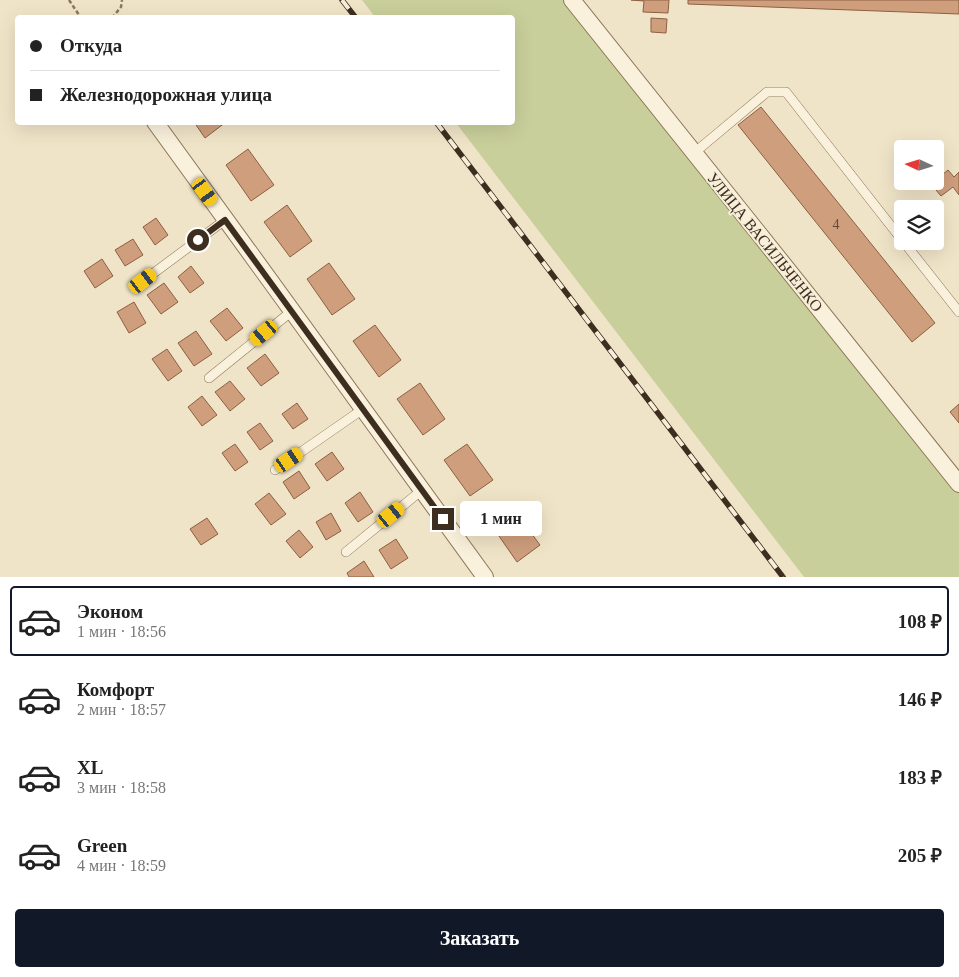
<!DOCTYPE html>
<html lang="ru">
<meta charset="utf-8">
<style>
:root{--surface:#fff;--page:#f6f6f6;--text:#222;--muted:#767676;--line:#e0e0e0;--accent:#111827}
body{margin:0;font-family:"Times New Roman",serif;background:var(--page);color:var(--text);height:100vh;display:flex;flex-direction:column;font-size:19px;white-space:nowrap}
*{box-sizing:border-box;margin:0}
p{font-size:16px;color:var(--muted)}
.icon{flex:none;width:28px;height:28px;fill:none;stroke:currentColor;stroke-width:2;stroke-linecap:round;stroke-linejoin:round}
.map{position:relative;height:577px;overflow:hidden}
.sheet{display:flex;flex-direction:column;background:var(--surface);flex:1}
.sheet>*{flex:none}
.hud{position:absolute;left:15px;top:15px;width:500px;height:110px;border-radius:5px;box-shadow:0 5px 20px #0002;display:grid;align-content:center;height:110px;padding:0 15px;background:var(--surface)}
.needle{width:32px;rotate:274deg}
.buttons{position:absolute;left:894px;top:140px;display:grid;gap:10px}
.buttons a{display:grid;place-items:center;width:50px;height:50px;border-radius:5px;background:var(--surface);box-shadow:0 5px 20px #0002;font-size:25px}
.end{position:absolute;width:22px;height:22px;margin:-11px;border:6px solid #3d2e20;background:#fff;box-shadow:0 0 0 2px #fff}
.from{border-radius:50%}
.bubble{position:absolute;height:35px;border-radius:5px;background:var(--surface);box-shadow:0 5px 20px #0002;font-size:16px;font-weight:700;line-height:35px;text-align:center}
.car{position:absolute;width:15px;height:30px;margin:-15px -8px;border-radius:6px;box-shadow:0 0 4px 1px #0007;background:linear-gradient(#f5c518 24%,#345 0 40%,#f5c518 0 76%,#345 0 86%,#f5c518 0)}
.hud b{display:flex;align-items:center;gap:18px;height:48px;font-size:19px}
.hud b+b{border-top:1px solid var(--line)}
.hud i{width:12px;height:12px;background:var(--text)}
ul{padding:9px 0 0;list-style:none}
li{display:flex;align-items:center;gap:15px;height:70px;margin:0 10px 8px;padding:0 5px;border:2px solid transparent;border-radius:5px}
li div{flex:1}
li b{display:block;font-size:19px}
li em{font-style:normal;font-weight:700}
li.selected{border-color:var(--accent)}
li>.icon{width:45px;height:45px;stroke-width:1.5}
.action{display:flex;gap:10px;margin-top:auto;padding:10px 15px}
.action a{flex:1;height:58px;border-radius:5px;background:var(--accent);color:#fff;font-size:20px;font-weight:700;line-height:58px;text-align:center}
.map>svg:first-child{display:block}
.green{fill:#c9cf9b}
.building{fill:#cf9f7d;stroke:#8d5f41}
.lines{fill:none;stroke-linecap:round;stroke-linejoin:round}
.service-casing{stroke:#8d765c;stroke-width:10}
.minor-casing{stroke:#8d765c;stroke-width:18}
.path{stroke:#8d765c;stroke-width:2.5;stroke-dasharray:4 2.5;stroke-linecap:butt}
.service{stroke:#faf1dc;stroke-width:9}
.minor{stroke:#faf1dc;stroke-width:16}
.rail-casing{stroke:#3d2e20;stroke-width:5.5}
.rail{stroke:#f7eed8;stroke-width:4;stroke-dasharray:11;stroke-linecap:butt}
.route{stroke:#3d2e20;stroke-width:6}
.labels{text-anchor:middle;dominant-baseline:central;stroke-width:4;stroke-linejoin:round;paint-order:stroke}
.number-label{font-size:14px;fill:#624a37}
.street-label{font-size:16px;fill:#3d2e20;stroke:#f7eed8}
</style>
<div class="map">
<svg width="959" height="577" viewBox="0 0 959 577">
<rect width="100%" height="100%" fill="#f0e4c8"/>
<path class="green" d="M362 0H573L959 481V577H804L456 123 512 122V18L375 17Z"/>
<g class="building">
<path d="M631 0H669L668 13 643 12 644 1Z"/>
<path d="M688 0H959V14L688 4Z"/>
<path d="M651 18 667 19 666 33 651 32Z"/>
<path d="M761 107 935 323 912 342 738 125Z"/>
<path d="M194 122H226L205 138Z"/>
<path d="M248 149 274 185 251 201 226 165Z"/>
<path d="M948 170 954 177 959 172V195L953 187 941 196 931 184Z"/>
<path d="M287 205 312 241 290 257 264 222Z"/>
<path d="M156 218 168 235 155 245 143 227Z"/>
<path d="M133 239 143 255 125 266 115 250Z"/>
<path d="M102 259 113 276 95 288 84 271Z"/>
<path d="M329 263 355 299 332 315 307 279Z"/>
<path d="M191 266 204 283 190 293 178 277Z"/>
<path d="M164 283 178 302 161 314 147 295Z"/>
<path d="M134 302 146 323 129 333 117 312Z"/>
<path d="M227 308 243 328 226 341 210 321Z"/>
<path d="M375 325 401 360 379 377 353 341Z"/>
<path d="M196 331 212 354 194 366 178 343Z"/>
<path d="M167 349 182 371 168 381 152 359Z"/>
<path d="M265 354 279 373 261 386 247 368Z"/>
<path d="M230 381 245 399 230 411 215 392Z"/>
<path d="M420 383 445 419 423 435 397 399Z"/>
<path d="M202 396 217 415 202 426 188 407Z"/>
<path d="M297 403 308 419 293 429 282 414Z"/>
<path d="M959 404V423L950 412Z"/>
<path d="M260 423 273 441 260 450 247 432Z"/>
<path d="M235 444 248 462 235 471 222 453Z"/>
<path d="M467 444 493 480 470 496 444 460Z"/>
<path d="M332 452 344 469 327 481 315 464Z"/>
<path d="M299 471 310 488 294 499 283 482Z"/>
<path d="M360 492 373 512 358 522 345 503Z"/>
<path d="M269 493 286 514 271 525 255 504Z"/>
<path d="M514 510 540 545 517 562 492 526Z"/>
<path d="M331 513 341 531 326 540 316 522Z"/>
<path d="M207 518 218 534 201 545 190 529Z"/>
<path d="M299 530 313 547 300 558 286 541Z"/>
<path d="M396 539 408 558 391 569 379 550Z"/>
<path d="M364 561 374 577H349L347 573Z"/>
</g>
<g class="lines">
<defs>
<g id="service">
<path d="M694 153 767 92H786L902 240"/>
<path d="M903 241 959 312"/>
<path d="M143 281 225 220"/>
<path d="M209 378 292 311"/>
<path d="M275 470 363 409"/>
<path d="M346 552 422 490"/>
</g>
<g id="minor">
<path d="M572 0 959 484"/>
<path d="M155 122 485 577"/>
</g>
</defs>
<use href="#service" class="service-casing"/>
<use href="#minor" class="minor-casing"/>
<g class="path">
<path d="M69 0 81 18"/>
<path d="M112 18 121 7 122 0"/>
</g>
<use href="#service" class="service"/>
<use href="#minor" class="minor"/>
<defs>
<g id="rail">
<path d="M342 0 356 18"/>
<path d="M436 122 783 577"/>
</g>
</defs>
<use href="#rail" class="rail-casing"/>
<use href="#rail" class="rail"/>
</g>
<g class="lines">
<path class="route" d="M198 240 225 220 443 519"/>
</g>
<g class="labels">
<g class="number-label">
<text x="836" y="224">4</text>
</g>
<g class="street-label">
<text transform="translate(765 242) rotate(51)">УЛИЦА ВАСИЛЬЧЕНКО</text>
</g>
</g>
</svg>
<div class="buttons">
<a><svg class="needle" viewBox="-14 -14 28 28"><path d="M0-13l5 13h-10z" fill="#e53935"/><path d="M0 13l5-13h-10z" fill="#767676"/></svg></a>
<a><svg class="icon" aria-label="layers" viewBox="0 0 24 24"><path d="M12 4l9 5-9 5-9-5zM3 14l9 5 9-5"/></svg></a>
</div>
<i class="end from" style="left:198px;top:240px"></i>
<i class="end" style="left:443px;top:519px"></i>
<div class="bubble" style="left:460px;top:501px;width:82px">1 мин</div>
<i class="car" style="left:205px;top:192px;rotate:144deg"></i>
<i class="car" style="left:143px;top:281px;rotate:53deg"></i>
<i class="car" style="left:264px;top:333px;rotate:230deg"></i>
<i class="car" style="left:289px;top:460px;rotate:56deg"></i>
<i class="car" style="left:391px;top:515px;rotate:51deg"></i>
<div class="hud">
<b><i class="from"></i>Откуда</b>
<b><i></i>Железнодорожная улица</b>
</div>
</div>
<section class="sheet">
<ul>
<li class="selected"><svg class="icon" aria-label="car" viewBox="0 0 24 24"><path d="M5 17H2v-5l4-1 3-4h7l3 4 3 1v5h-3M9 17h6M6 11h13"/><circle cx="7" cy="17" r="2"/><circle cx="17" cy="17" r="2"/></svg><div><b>Эконом</b><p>1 мин · 18:56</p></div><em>108 ₽</em></li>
<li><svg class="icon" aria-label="car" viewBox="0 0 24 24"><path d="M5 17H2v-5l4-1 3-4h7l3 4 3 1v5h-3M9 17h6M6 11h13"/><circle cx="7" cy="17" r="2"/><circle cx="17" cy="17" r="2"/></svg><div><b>Комфорт</b><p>2 мин · 18:57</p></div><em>146 ₽</em></li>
<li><svg class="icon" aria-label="car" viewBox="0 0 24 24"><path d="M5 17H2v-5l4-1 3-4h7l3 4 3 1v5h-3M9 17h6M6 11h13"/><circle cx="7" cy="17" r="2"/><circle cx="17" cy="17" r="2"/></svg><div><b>XL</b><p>3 мин · 18:58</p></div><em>183 ₽</em></li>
<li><svg class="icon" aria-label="car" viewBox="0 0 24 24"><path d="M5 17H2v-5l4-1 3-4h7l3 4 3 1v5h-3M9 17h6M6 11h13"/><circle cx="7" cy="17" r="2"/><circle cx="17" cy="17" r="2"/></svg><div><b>Green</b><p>4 мин · 18:59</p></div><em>205 ₽</em></li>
</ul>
<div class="action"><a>Заказать</a></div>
</section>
